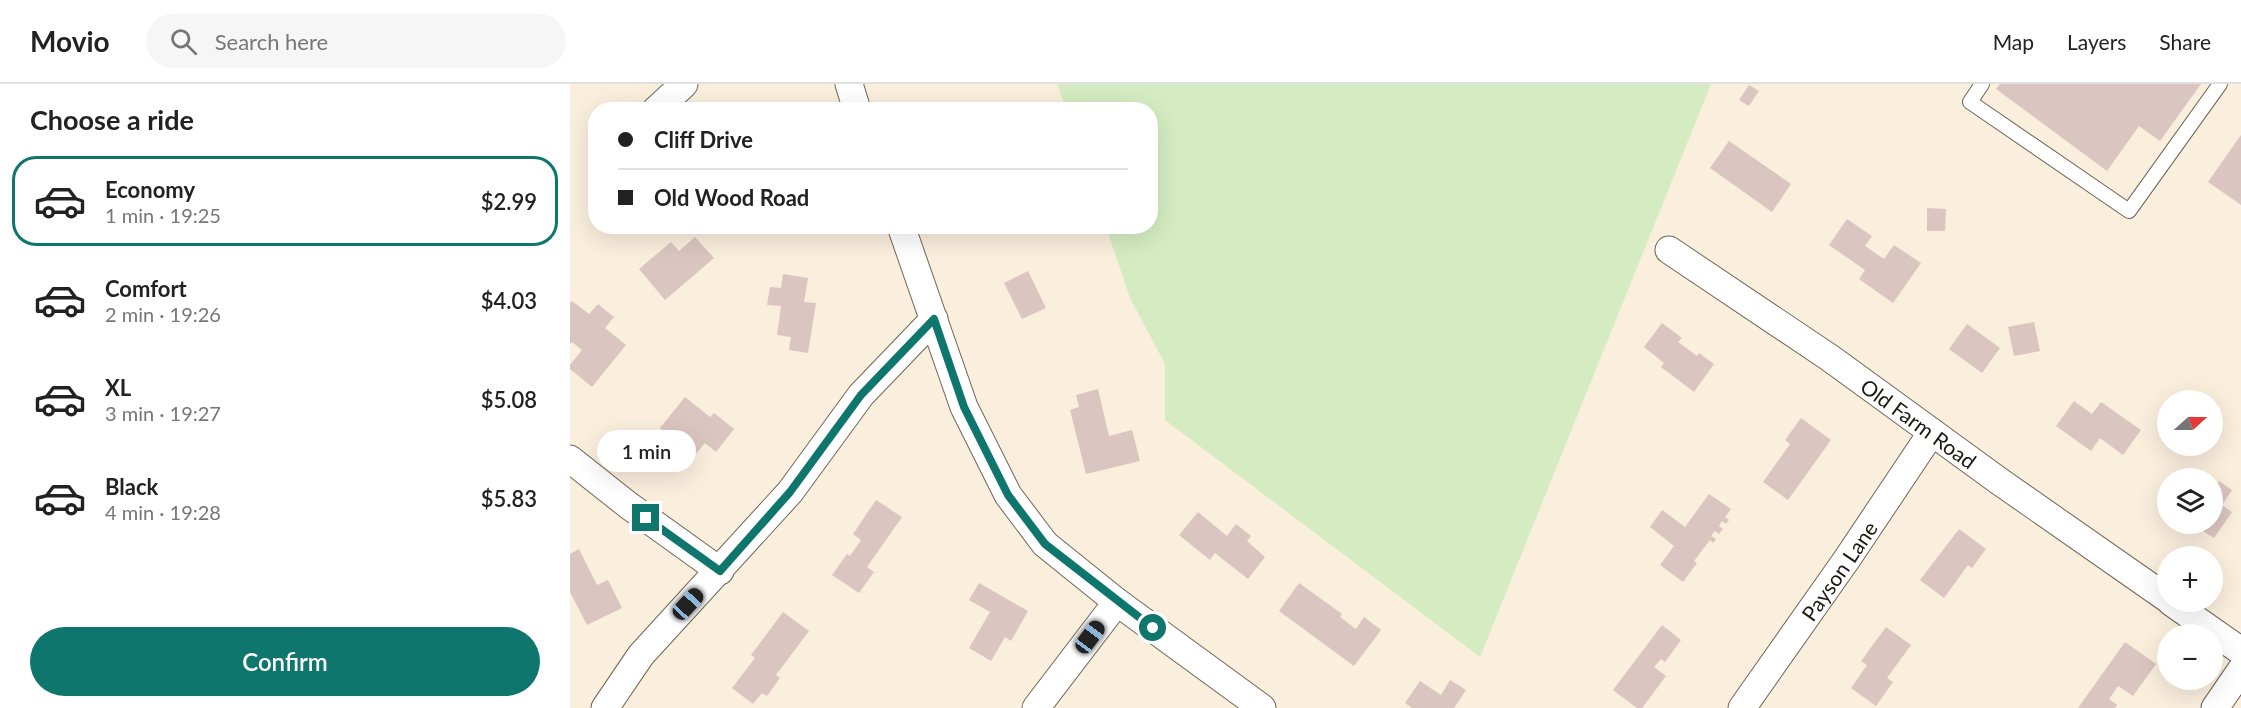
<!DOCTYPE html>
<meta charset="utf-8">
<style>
:root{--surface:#fff;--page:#f6f6f6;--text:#222;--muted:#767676;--line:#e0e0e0;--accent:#0f766e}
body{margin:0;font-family:Lato,sans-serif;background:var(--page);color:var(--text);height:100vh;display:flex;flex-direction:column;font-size:22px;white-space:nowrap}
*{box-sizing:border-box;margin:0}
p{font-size:20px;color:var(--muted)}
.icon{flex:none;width:33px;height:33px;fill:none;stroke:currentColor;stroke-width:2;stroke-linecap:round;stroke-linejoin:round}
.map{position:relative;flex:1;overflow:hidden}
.side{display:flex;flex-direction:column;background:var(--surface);width:570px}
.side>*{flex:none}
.guide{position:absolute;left:18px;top:18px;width:570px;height:132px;border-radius:24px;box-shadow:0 6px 24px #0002;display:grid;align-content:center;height:132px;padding:0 30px;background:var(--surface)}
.needle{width:39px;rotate:69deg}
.controls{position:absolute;left:1587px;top:306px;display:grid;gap:12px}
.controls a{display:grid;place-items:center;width:66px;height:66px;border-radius:50%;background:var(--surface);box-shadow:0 6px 24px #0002;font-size:30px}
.end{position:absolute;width:27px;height:27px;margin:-14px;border:8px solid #0f766e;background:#fff;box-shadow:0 0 0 3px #fff}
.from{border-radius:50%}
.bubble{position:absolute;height:42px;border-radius:21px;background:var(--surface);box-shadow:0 6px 24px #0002;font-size:20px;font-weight:600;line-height:42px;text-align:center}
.car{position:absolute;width:18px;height:36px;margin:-18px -9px;border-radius:8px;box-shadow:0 0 4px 2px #0007;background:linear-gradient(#222 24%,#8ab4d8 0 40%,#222 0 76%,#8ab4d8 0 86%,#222 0)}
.guide b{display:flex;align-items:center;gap:21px;height:57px;font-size:22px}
.guide b+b{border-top:2px solid var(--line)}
.guide i{width:15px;height:15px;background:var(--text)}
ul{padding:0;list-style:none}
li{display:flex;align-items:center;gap:18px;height:90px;margin:0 12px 9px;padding:0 18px;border:3px solid transparent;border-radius:24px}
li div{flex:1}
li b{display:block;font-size:22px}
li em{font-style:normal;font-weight:600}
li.selected{border-color:var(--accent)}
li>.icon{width:54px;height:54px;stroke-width:1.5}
h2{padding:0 30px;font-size:27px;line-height:72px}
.action{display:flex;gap:12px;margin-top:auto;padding:12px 30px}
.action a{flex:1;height:69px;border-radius:36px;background:var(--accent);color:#fff;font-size:24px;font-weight:600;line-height:69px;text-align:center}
header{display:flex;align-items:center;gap:36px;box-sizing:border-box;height:84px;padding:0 30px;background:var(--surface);border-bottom:2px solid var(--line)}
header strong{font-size:28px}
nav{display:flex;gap:33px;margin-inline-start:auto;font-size:21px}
.search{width:420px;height:54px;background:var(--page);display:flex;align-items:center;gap:15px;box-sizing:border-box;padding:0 21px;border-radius:33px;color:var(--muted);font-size:22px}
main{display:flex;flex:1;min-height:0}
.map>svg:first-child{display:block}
.green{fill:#d5ecc2}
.building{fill:#dbc5c0}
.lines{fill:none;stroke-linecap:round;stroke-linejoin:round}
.lane-casing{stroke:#6f6556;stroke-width:16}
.street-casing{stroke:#6f6556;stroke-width:29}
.lane{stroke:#fff;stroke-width:14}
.street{stroke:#fff;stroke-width:27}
.route{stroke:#0f766e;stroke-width:8}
.labels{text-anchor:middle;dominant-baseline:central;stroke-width:4.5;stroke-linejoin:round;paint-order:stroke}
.street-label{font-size:21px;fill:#1b1711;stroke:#faeedd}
</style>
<header>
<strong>Movio</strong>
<div class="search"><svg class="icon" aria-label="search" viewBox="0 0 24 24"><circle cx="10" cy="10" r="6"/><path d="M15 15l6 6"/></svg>Search here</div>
<nav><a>Map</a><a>Layers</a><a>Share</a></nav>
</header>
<main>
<section class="side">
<h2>Choose a ride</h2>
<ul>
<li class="selected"><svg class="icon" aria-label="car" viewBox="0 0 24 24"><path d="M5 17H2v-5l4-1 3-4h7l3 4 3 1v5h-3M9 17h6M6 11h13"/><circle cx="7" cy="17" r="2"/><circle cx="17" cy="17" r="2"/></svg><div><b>Economy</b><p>1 min · 19:25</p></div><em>$2.99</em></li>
<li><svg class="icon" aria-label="car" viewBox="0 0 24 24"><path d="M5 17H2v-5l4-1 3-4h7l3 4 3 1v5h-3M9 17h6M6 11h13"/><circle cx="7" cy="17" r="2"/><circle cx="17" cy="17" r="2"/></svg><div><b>Comfort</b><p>2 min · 19:26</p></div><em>$4.03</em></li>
<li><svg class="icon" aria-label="car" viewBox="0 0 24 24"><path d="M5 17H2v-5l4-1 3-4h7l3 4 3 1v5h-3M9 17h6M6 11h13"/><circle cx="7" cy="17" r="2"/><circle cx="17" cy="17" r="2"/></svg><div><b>XL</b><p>3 min · 19:27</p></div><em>$5.08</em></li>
<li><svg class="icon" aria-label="car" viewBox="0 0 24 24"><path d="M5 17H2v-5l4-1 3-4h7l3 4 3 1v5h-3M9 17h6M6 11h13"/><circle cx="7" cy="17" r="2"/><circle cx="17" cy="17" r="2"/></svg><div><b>Black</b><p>4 min · 19:28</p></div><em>$5.83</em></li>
</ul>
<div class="action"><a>Confirm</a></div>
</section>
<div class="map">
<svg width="1671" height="624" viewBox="0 0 1671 624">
<rect width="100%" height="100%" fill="#faeedd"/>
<path class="green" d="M487 0H1141L910 573 595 336V280L560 214 536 143 580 142V26L496 25Z"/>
<g class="building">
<path d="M1430 0H1631L1590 57 1569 42 1537 87 1426 5Z"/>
<path d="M1179 1 1189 7 1179 22 1169 16Z"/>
<path d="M1671 51V121L1638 98Z"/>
<path d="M1159 57 1221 100 1202 128 1140 84Z"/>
<path d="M1357 124 1376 125 1375 147H1357Z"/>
<path d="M1277 135 1302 152 1295 162 1314 175 1324 161 1351 179 1323 219 1289 195 1295 186 1259 161Z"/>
<path d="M125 153 144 174 95 216 69 185 101 158 109 167Z"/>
<path d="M458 187 476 224 452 235 434 199Z"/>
<path d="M213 190 238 194 234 218 246 219 238 269 219 266 221 253 207 251 211 222 197 221 200 203 211 204Z"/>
<path d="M2 217 19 230 28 220 44 233 35 244 56 261 22 303 0 285V281L12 266 2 258 0 260V219Z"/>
<path d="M1464 238 1470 267 1444 272 1438 243Z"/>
<path d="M1092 239 1112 254 1108 258 1127 272 1129 269 1144 280 1124 308 1091 283 1094 279 1074 263Z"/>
<path d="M1397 240 1430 264 1412 289 1379 265Z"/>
<path d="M528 305 539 352 562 346 570 377 516 390 500 326 509 323 506 311Z"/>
<path d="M115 313 140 333 144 329 164 345 146 368 135 359 124 372 90 344Z"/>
<path d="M1504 317 1522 330 1531 318 1571 346 1553 371 1530 354 1521 367 1486 342Z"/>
<path d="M1231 334 1261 356 1218 416 1193 398 1220 360 1215 356Z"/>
<path d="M1649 397 1662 406 1652 421 1662 428 1644 454 1622 440H1642V407Z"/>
<path d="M1139 410 1161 425 1155 433 1159 436 1156 440 1152 437 1149 442 1153 445 1149 450 1145 447 1141 452 1146 455 1143 459 1140 456 1124 477 1127 479 1113 498 1090 481 1104 462 1080 443 1092 426 1115 443Z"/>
<path d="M306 416 332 433 297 483 304 488 289 509 262 491 277 470 280 472 291 456 283 450Z"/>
<path d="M628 428 657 452 666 440 681 452 677 457 695 473 678 495 645 469 640 476 609 451Z"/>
<path d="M1389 445 1416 465 1402 484 1398 481 1374 514 1350 496Z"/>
<path d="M9 465 27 501 38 496 52 524 17 541 0 508V470Z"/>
<path d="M409 499 458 527 441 557 435 553 421 577 399 564 420 528 399 516Z"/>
<path d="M729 499 772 530 770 533 786 545 794 533 811 546 784 582 709 527Z"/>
<path d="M213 528 239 547 206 591 210 594 197 612 192 609 183 620 162 604 185 574 181 571Z"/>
<path d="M1092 541 1111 556 1095 578 1091 575 1084 583 1096 592 1072 624H1067L1043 606Z"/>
<path d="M1316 543 1341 561 1317 594 1323 598 1306 622 1281 604 1297 581 1291 577Z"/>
<path d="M1555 558 1586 580 1563 612 1548 602 1539 615 1547 621 1545 624H1508Z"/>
<path d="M880 596 896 606 884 624H842L835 619 850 597 871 611Z"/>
</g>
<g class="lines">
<defs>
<path id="lane" d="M1412 0 1400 18 1559 127 1650 0"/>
<g id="street">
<path d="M279 0 287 26"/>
<path d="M86 26 114 0"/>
<path d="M331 142 394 323 438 411 475 460 547 518 692 624"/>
<path id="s1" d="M1099 166 1260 274 1429 397 1598 515"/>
<path d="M0 375 58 421 150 487"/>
<path d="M1601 518 1671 567"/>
<path d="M35 624 71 571 220 408 291 311 364 235"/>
<path d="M466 624 547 518"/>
<path id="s2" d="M1172 624 1277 475 1362 348"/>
<path d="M1645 624 1671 586"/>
</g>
</defs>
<use href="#lane" class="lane-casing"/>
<use href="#street" class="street-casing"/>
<use href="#lane" class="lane"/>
<use href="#street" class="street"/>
</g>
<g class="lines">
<path class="route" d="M76 434 150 487 220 408 291 311 364 235 394 323 438 411 475 460 583 544"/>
</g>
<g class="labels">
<g class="street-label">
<text stroke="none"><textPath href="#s1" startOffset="304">Old Farm Road</textPath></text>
<text stroke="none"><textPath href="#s2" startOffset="168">Payson Lane</textPath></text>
</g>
</g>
</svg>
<div class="controls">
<a><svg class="needle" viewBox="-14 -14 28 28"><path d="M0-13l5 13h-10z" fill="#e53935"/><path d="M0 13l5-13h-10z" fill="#767676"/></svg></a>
<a><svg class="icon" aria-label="layers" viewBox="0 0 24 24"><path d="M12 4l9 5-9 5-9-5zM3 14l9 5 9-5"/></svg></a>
<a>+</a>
<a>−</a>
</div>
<i class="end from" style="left:583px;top:544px"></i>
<i class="end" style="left:76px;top:434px"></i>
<div class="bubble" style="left:27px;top:346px;width:99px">1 min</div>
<i class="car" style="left:118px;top:520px;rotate:43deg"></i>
<i class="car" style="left:520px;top:553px;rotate:37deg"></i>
<div class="guide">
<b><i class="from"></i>Cliff Drive</b>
<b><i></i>Old Wood Road</b>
</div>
</div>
</main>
